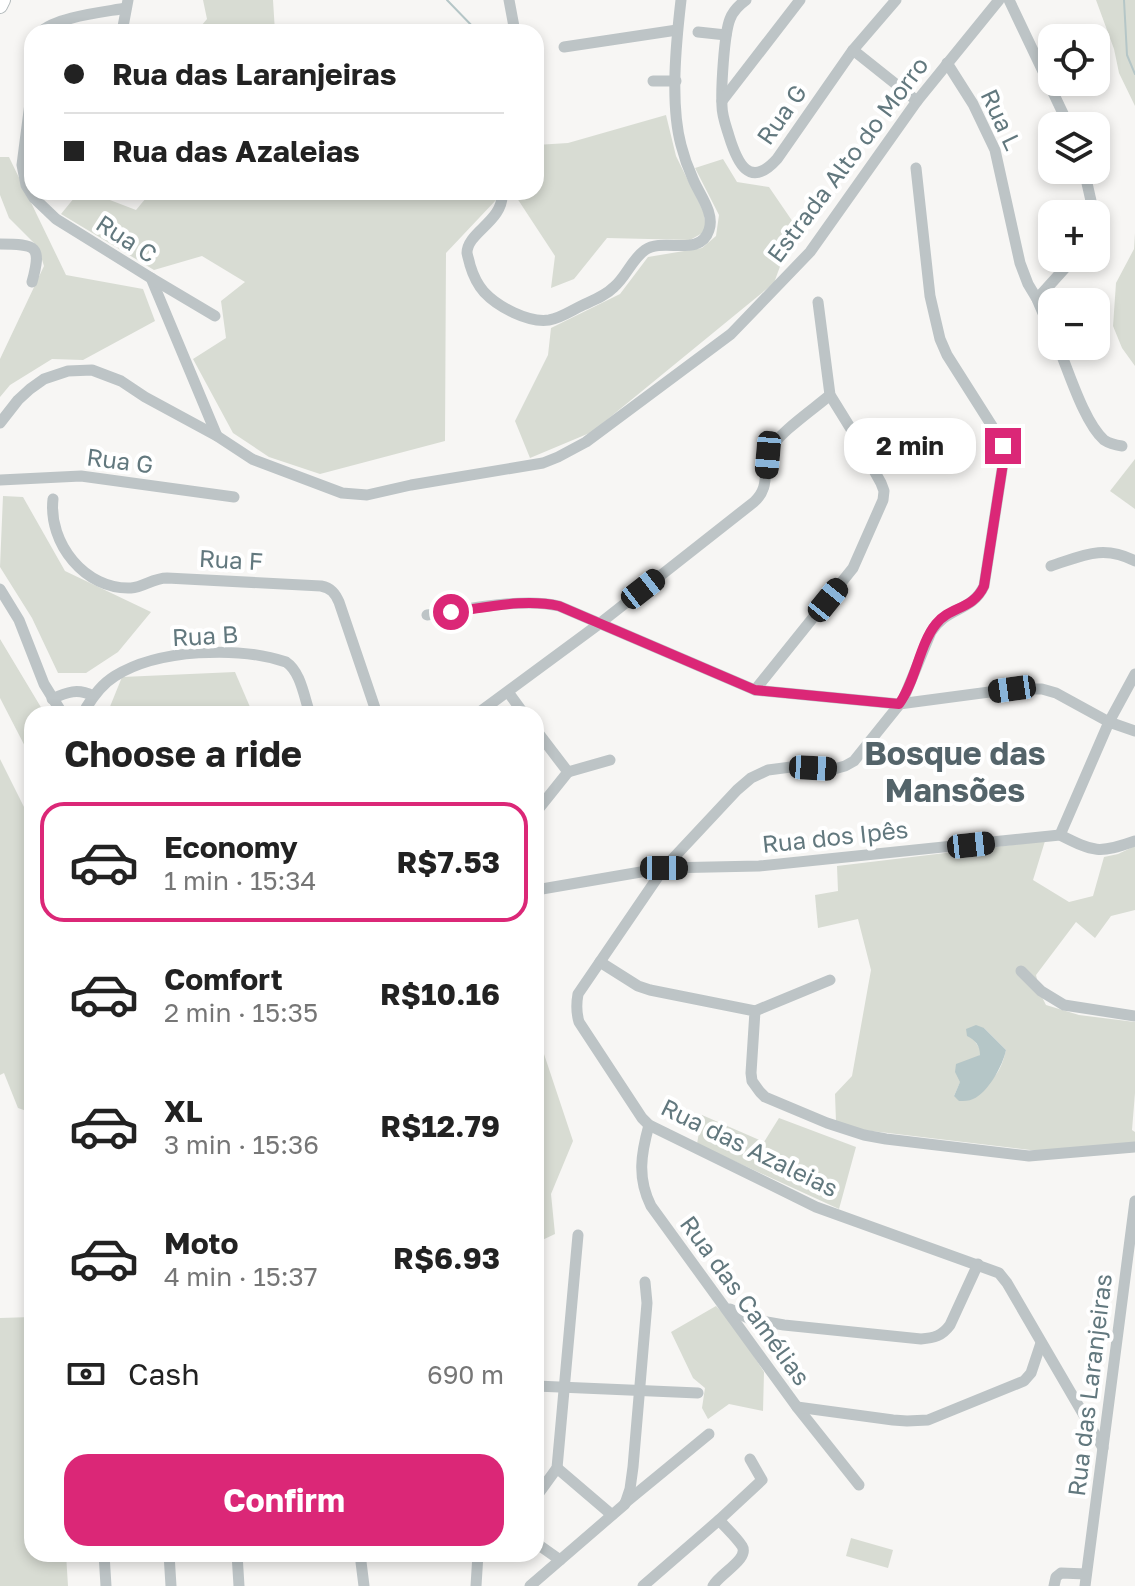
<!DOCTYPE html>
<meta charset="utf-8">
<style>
:root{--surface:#fff;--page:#f6f6f6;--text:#222;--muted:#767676;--line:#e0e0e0;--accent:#db2777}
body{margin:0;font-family:"Golos Text",sans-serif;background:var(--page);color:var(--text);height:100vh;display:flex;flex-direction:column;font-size:30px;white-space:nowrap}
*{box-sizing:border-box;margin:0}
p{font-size:26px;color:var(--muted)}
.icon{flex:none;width:44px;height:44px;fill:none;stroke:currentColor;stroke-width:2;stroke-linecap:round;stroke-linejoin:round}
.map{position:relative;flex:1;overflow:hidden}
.drawer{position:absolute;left:24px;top:706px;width:520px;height:856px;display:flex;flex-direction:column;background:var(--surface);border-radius:24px;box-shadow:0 4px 12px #0003}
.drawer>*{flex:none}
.hud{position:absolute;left:24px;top:24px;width:520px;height:176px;border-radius:24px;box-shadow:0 4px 12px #0003;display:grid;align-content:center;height:176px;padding:0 40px;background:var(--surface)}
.buttons{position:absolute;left:1038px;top:24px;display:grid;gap:16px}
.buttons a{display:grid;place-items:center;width:72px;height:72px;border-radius:16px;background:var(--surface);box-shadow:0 4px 12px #0003;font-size:40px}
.end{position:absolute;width:36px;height:36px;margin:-18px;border:10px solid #db2777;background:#fff;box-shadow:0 0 0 4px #fff}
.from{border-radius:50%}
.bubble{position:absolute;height:56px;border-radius:24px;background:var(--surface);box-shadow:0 4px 12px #0003;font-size:26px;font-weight:700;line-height:56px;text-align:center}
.car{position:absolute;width:24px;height:48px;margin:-24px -12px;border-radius:10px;box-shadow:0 0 6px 2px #0007;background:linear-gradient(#222 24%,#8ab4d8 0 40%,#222 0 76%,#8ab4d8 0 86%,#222 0)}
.hud b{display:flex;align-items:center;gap:28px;height:76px;font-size:30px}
.hud b+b{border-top:2px solid var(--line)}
.hud i{width:20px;height:20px;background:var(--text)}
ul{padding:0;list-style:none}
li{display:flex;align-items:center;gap:24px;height:120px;margin:0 16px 12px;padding:0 24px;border:4px solid transparent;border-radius:24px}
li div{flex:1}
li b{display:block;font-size:30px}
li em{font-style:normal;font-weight:700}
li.current{border-color:var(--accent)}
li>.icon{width:72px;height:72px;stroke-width:1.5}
h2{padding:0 40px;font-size:36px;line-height:96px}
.pay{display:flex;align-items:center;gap:20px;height:88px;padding:0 40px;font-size:30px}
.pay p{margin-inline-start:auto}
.action{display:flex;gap:16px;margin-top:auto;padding:16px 40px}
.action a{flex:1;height:92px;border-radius:24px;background:var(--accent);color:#fff;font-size:32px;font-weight:700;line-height:92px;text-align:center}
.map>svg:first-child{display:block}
.green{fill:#d8dcd3;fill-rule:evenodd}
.water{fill:#b5c6c7}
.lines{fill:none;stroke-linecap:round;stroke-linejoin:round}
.stream{stroke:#b5c6c7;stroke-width:2}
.major-casing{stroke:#b1b8ba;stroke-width:16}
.minor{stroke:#bdc4c6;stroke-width:11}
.major{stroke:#fff;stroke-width:14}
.route{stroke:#db2777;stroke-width:10}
.labels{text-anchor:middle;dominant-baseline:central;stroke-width:8;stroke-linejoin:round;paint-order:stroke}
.street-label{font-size:24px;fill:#62787e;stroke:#fff}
.district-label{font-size:32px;font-weight:bold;fill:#54646a;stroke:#fff}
</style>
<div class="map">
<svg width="1135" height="1586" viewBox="0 0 1135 1586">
<rect width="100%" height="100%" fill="#f7f6f4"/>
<g class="green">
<path d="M203 0H273L275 32H196L207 19Z"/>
<path d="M1096 0H1135V106L1119 73 1114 49Z"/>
<path d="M666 115 676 156 704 213 706 231 690 240 607 238 574 279 551 288 555 256 513 192H536V145L568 143Z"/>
<path d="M0 157H9L66 275 143 289 155 321 83 360 52 359 10 385 0 397V359L44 266 38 247 9 218 0 195Z"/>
<path d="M723 159 737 182 769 187 795 225 774 283 592 432 530 458 515 421 548 355 551 328 620 294 648 257 702 248 716 236 719 215 695 168Z"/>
<path d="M79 192H89L136 210 151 192H491L496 200 446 253 445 441 320 474 269 457 233 433 193 359 226 338 221 301 245 282 202 256 154 270 61 214Z"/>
<path d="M1135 233V366L1122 348 1113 326 1116 283 1134 249Z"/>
<path d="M1135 459V509L1110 491Z"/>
<path d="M3 496 23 497 65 571 151 612 118 652 86 673H58L32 618 0 567Z"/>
<path d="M0 639 45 714H32V760L0 698Z"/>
<path d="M235 672 253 714H107L122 677Z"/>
<path d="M0 759 32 823V1113L18 1108 4 1073 0 1075Z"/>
<path d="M1045 841 1033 880 1069 902 1093 896 1104 857 1118 854 1135 846V910L1111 916 1095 938 1076 922 1036 975 1040 993 1046 1005 1079 1015 1135 1022V1093L1132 1130 1135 1132V1145L1038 1151 863 1130 836 1122 835 1094 852 1076 871 970 858 919 818 928 815 895 838 891 837 866ZM984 1028 1006 1050C998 1085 984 1085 954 1096 960 1082 968 1065 980 1055V1049L974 1040Z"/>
<path d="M536 1030 573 1141 551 1194 555 1234 536 1243Z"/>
<path d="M702 1115 764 1142 779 1118 856 1147 839 1209 697 1144Z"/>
<path d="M716 1306 732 1322 764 1372 763 1411 729 1404 708 1419 702 1408 705 1388 693 1378 671 1332Z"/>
<path d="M32 1317V1554H66L68 1586H0V1318Z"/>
<path d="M851 1538 893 1550 888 1568 846 1556Z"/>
</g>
<path class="water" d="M976 1025 984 1028 1006 1050C1003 1065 988 1093 973 1099 969 1101 964 1101 959 1101L954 1096 960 1082 955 1072 956 1064 980 1055C980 1045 975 1040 967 1036L966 1029Z"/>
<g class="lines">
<g class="stream">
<path d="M447 0 478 32"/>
<path d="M1124 0 1127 55 1135 74"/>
</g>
<defs>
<path id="major" d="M0 6 3 0"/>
</defs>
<use href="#major" class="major-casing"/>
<g class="minor">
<path d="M509 0 515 32"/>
<path d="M746 0C739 5 733 11 730 19 724 34 721 88 722 106 722 116 726 126 729 136 737 162 749 190 777 159L853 50 896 0"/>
<path d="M1009 0 1069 126"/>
<path d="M41 32C55 17 105 12 126 8"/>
<path d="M122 32 128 0"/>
<path d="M698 32 726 35"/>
<path d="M564 47 677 30"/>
<path d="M853 50 917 101"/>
<path d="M947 63 973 104 995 150 1020 263 1028 284 1037 299 1052 334"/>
<path d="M653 81H676"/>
<path d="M32 88 22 165 26 185 34 198 56 219 151 278 217 436"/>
<path d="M722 101 800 0"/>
<path d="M916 168 930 296 940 339 947 355 999 437 1003 446 1004 457 984 586C972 612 946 607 931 632L903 700 854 761 845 766 834 769 791 767 768 770 751 778 737 790 664 868 578 994C576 1005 576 1012 579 1022L642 1118 649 1125 816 1207 999 1273 1007 1283 1103 1448"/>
<path d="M1084 170 1094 214"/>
<path d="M502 193C504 221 467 232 467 253 467 254 470 264 470 265 473 275 477 284 484 292 498 307 528 323 549 320 561 318 572 310 583 305 594 300 605 296 614 287 626 277 632 259 645 250 664 237 700 258 709 230 715 213 699 194 693 179 688 168 684 157 681 145 670 104 676 43 681 0"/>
<path d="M0 244C37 244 42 246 32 282"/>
<path d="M151 278 215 316"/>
<path d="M1037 299 1074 258"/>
<path d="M1058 346C1069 372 1084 422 1104 440 1110 444 1115 445 1122 446"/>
<path d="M0 423 18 400 30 389 44 379 68 371 92 370 121 381 145 397 217 436 252 459 342 493 367 495 411 485 543 463 558 457 586 442 731 334 810 252 917 101 999 0"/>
<path d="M0 480 81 476 234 497"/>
<path d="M53 499C48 543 85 590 131 588 144 587 153 578 167 578L321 586C331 588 335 593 339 602L377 714"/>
<path d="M1051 566C1082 556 1103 544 1135 561"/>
<path d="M0 589 19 620 44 684 62 713"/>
<path d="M427 615C465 610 522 597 559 606L755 690 899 704 1012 689H1042L1056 693 1109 722 1135 731"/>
<path d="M755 690 853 568 883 500 884 491 881 483 851 429 830 395 818 302"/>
<path d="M508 692 524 714"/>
<path d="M52 699C67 692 78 688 93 696"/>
<path d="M86 708C94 695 102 684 115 676 158 649 238 646 286 662 301 672 304 697 310 714"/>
<path d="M477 714 599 624 754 502C772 486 761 469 770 450 777 434 815 408 830 395"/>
<path d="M536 730 568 772 536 812"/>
<path d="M568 772 610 760"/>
<path d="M1060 835 1109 722 1135 674"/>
<path d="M536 890 664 868 759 866 1060 835C1094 852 1099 854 1135 841"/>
<path d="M600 962 638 986 650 990 755 1011 751 1073 752 1081 760 1092 765 1097 827 1123 864 1135 886 1139 1029 1156 1135 1147"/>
<path d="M1021 971 1041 991 1064 1005 1135 1016"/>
<path d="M755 1011 830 980"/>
<path d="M649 1125C641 1154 637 1178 651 1206L797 1407 859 1485"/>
<path d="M730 1309 750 1319 784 1325 921 1339C934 1338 942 1336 950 1325L978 1264"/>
<path d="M536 1386 698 1393"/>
<path d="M797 1407 893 1420 907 1421 928 1420 1024 1381 1031 1373 1041 1343"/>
<path d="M557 1468 612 1515"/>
<path d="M536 1497 557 1468 578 1235"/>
<path d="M625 1503 709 1434"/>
<path d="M536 1543 560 1560"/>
<path d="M104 1554 106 1586"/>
<path d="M169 1554 171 1586"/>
<path d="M237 1554 239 1586"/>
<path d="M360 1554 364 1586"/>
<path d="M476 1586 478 1554"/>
<path d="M530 1586 625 1504 630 1489 633 1467 647 1303 645 1282"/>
<path d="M643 1586 719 1520 762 1480 750 1459"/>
<path d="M713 1586C719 1574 750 1559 742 1546 736 1537 727 1529 719 1520"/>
<path d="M1054 1586 1056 1577 1061 1573 1086 1574"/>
<path d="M1085 1586 1135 1201"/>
</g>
<use href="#major" class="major"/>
</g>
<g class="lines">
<path class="route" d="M451 612C486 608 524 598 559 606L755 690 899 704C916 681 919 645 936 624 950 606 973 610 984 586L1004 457 1003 446"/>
</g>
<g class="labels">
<g class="street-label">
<text transform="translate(781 114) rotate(-55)">Rua G</text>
<text transform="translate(1002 119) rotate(65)">Rua L</text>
<text transform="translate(847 159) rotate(-53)">Estrada Alto do Morro</text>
<text transform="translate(127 238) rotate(33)">Rua C</text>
<text transform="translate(120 460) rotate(7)">Rua G</text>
<text transform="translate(231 559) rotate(3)">Rua F</text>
<text transform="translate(205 635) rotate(-3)">Rua B</text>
<text transform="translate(835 836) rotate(-6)">Rua dos Ipês</text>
<text transform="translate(750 1147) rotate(26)">Rua das Azaleias</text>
<text transform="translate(746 1300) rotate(54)">Rua das Camélias</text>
<text transform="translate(1089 1385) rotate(-83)">Rua das Laranjeiras</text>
</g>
<g class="district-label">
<text x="955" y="753">Bosque das<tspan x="955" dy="37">Mansões</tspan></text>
</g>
</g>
</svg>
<div class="buttons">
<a><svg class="icon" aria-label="locate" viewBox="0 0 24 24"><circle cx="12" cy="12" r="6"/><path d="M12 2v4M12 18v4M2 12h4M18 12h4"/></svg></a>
<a><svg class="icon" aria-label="layers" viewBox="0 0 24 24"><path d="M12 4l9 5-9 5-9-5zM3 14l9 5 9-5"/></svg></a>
<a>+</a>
<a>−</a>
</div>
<i class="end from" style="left:451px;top:612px"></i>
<i class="end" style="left:1003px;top:446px"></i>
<div class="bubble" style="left:844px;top:418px;width:132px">2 min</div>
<i class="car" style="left:768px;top:455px;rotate:185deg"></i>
<i class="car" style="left:643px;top:589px;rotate:52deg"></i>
<i class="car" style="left:828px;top:600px;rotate:39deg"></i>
<i class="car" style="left:1012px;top:689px;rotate:262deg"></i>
<i class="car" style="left:813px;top:768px;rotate:93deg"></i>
<i class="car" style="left:971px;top:845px;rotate:84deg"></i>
<i class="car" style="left:664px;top:868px;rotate:90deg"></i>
<div class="hud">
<b><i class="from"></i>Rua das Laranjeiras</b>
<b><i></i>Rua das Azaleias</b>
</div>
<section class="drawer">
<h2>Choose a ride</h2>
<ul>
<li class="current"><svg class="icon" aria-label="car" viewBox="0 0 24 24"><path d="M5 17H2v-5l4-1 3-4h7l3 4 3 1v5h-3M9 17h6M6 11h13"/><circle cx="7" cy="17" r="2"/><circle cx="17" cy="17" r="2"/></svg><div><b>Economy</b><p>1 min · 15:34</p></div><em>R$7.53</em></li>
<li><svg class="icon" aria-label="car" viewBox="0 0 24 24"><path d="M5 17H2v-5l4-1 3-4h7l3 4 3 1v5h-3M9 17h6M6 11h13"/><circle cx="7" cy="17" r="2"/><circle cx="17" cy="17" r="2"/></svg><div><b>Comfort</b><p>2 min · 15:35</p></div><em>R$10.16</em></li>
<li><svg class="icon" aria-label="car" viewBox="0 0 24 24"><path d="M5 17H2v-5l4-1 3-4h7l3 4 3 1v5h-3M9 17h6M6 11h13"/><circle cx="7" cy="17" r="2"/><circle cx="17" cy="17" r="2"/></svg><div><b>XL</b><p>3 min · 15:36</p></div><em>R$12.79</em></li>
<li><svg class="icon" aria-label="car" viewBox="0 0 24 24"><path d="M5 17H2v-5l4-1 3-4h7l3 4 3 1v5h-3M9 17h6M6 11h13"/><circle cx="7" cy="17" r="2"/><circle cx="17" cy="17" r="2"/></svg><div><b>Moto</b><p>4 min · 15:37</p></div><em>R$6.93</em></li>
</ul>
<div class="pay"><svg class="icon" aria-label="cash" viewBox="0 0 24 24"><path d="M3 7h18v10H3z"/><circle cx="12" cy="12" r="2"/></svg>Cash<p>690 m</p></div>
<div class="action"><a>Confirm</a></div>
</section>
</div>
